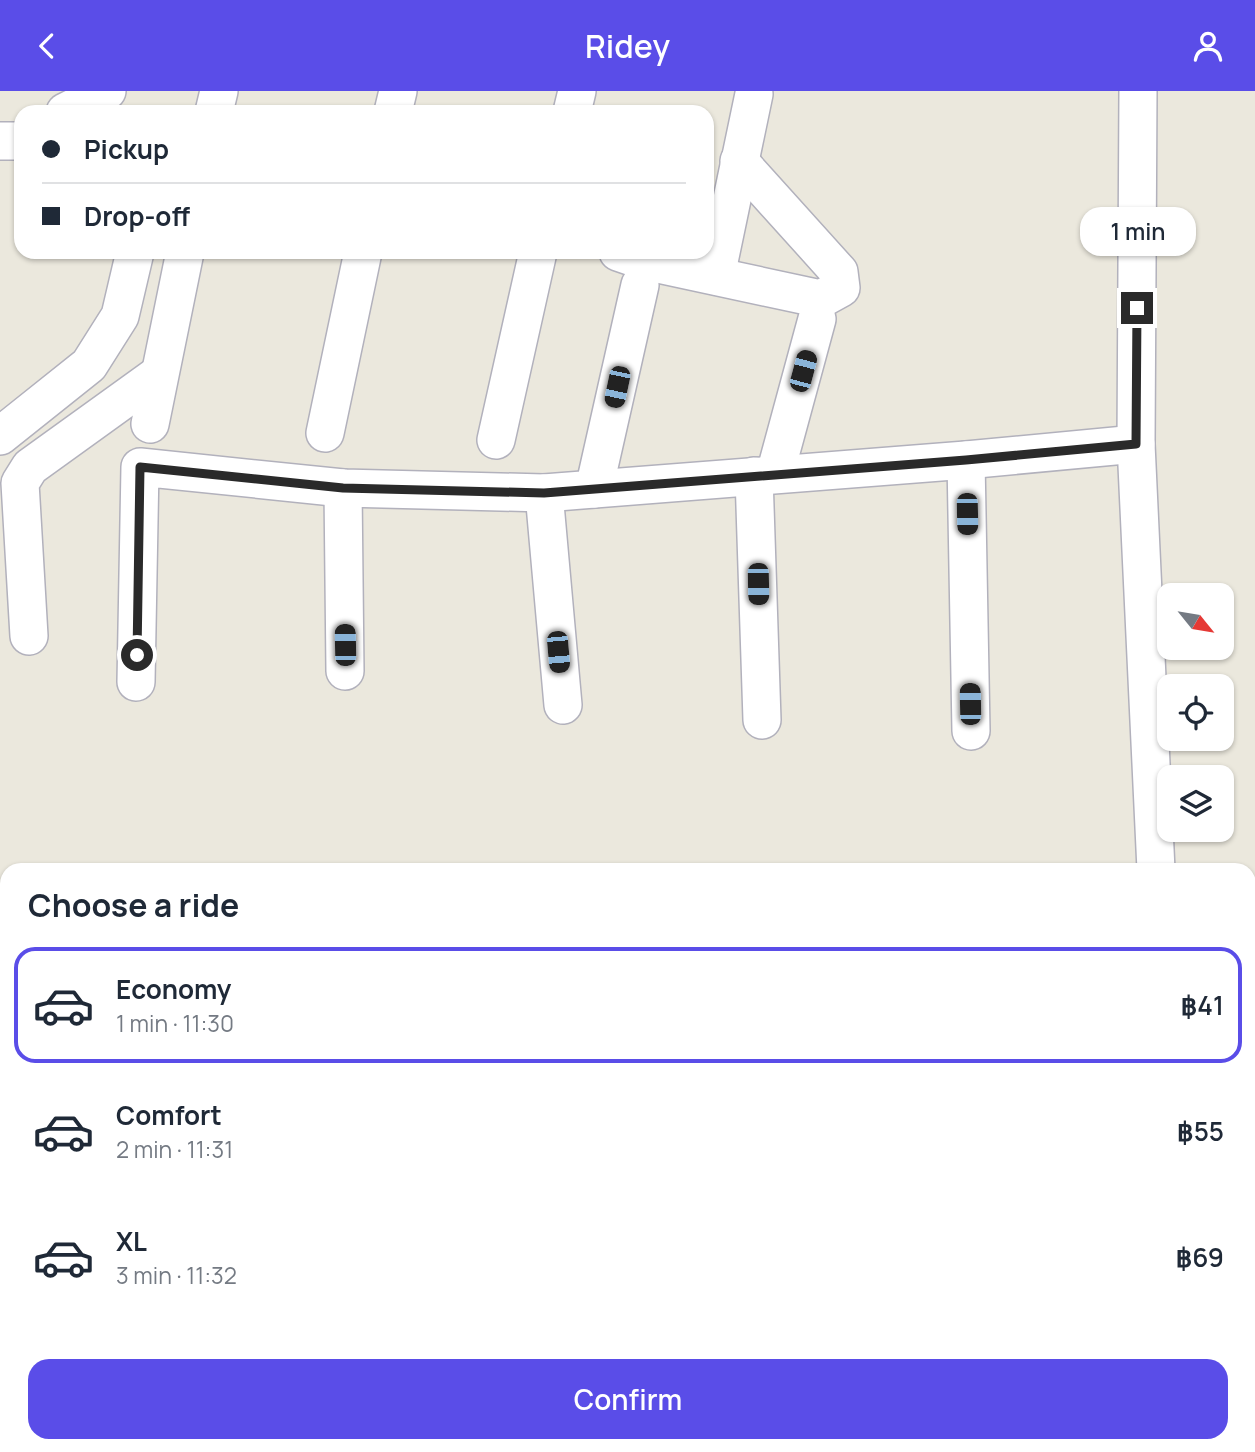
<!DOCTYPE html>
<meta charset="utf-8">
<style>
:root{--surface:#fff;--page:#f2f2f3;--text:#1f2937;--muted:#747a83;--line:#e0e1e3;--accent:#5a4de8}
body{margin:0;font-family:Manrope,sans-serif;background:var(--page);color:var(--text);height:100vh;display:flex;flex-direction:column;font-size:26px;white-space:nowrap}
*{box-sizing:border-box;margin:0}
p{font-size:23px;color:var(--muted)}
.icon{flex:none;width:38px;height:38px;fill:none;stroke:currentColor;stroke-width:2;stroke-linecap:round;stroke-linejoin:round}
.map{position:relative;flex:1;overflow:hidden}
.side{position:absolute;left:0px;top:772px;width:1256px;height:590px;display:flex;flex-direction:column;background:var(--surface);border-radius:21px 21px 0 0;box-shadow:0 2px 5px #0004}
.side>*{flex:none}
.banner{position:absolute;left:14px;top:14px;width:700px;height:154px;border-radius:21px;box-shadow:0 2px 5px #0004;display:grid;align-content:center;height:154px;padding:0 28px;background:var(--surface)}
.needle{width:46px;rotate:120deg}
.controls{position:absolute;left:1157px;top:492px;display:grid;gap:14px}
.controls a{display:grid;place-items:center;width:77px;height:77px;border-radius:14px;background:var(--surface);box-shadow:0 2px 5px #0004;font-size:35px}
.end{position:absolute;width:32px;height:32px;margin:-16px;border:9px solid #2a2a2a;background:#fff;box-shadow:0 0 0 4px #fff}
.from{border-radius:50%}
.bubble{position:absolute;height:49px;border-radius:21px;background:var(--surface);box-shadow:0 2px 5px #0004;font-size:23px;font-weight:600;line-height:49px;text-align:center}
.car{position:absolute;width:21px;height:42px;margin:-21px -10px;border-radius:9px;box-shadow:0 0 5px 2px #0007;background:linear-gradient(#222 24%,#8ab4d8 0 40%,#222 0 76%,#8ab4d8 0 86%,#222 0)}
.banner b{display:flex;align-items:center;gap:24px;height:66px;font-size:26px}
.banner b+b{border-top:2px solid var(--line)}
.banner i{width:18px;height:18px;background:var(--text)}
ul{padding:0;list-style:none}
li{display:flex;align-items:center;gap:21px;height:116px;margin:0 14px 10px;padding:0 14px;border:4px solid transparent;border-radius:21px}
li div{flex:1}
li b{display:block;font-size:26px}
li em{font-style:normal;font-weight:600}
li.selected{border-color:var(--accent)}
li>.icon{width:63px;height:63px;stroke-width:1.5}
h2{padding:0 28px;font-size:32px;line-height:84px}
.primary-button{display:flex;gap:14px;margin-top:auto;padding:14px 28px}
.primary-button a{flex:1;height:80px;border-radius:21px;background:var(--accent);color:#fff;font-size:28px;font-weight:600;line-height:80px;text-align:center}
header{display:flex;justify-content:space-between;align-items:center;height:91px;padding:0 28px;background:var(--accent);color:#fff;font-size:32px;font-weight:600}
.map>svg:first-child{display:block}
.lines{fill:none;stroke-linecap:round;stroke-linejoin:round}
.minor-casing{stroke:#b2b1bc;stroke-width:40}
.minor{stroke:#fff;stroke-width:37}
.route{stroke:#2a2a2a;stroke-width:9}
</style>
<header><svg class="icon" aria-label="back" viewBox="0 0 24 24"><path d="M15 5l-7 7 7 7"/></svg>Ridey<svg class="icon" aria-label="person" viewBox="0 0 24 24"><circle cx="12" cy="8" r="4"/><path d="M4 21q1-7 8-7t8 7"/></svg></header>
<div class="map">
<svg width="1255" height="1361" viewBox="0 0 1255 1361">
<rect width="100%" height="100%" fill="#ebe8dd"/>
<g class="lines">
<defs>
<g id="minor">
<path d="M1138 0 1136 353 1156 779"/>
<path d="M65 21 107 0"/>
<path d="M214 21 219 0"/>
<path d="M393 21 398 0"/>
<path d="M572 21 577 0"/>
<path d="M0 50H21"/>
<path d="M618 161 644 170 821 208 841 197 839 181 739 70"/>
<path d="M716 185 754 3"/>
<path d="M150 333 185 161"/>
<path d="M325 342 363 161"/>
<path d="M0 345 89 274 120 225 135 161"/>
<path d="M496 349 538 161"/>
<path d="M966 369 971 640"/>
<path d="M775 383 817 228"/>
<path d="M754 385 762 629"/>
<path d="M343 397 345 580"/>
<path d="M594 398 640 194"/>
<path d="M544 402 563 614"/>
<path d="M29 545 20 392 30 376 159 283"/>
<path d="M136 591 140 376 343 397 544 402 966 369 1136 353"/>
<path d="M1250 905 1255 906"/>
<path d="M1250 1053 1255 1052"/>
<path d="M1250 1318H1255"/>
<path d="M859 1354V1361"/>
<path d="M1178 1354V1361"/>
<path d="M626 1361V1354"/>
</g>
</defs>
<use href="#minor" class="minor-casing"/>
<use href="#minor" class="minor"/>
</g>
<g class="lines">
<path class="route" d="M137 564 140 376 343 397 544 402 966 369 1136 353 1137 217"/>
</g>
</svg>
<div class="controls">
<a><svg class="needle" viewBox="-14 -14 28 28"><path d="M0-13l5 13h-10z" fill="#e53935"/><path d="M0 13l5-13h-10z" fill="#747a83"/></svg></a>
<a><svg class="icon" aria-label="locate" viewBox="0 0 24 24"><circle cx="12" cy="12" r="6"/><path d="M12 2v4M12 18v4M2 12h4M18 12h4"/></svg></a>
<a><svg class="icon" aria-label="layers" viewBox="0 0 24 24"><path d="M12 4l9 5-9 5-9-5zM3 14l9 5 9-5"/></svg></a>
</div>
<i class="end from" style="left:137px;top:564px"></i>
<i class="end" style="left:1137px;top:217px"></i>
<div class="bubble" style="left:1080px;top:116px;width:116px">1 min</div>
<i class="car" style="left:803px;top:280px;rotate:15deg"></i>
<i class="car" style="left:617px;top:296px;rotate:192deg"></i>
<i class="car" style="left:967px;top:423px;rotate:179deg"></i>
<i class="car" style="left:758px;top:493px;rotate:179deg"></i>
<i class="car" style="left:345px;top:554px;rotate:359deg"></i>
<i class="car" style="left:558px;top:561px;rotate:175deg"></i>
<i class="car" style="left:970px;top:613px;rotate:359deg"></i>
<div class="banner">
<b><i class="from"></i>Pickup</b>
<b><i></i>Drop-off</b>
</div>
<section class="side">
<h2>Choose a ride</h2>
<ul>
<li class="selected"><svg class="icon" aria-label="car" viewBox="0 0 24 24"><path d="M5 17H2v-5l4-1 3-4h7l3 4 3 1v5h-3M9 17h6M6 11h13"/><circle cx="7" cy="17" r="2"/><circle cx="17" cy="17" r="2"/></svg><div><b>Economy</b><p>1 min · 11:30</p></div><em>฿41</em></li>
<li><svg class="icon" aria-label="car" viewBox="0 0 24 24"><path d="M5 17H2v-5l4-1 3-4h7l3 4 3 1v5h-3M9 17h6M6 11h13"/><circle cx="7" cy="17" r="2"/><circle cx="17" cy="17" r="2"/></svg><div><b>Comfort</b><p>2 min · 11:31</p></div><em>฿55</em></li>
<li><svg class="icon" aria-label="car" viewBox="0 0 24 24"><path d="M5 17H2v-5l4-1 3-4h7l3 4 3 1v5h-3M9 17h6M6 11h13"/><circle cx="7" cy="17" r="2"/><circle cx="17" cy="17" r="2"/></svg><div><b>XL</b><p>3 min · 11:32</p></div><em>฿69</em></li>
</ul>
<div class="primary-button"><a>Confirm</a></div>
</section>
</div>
